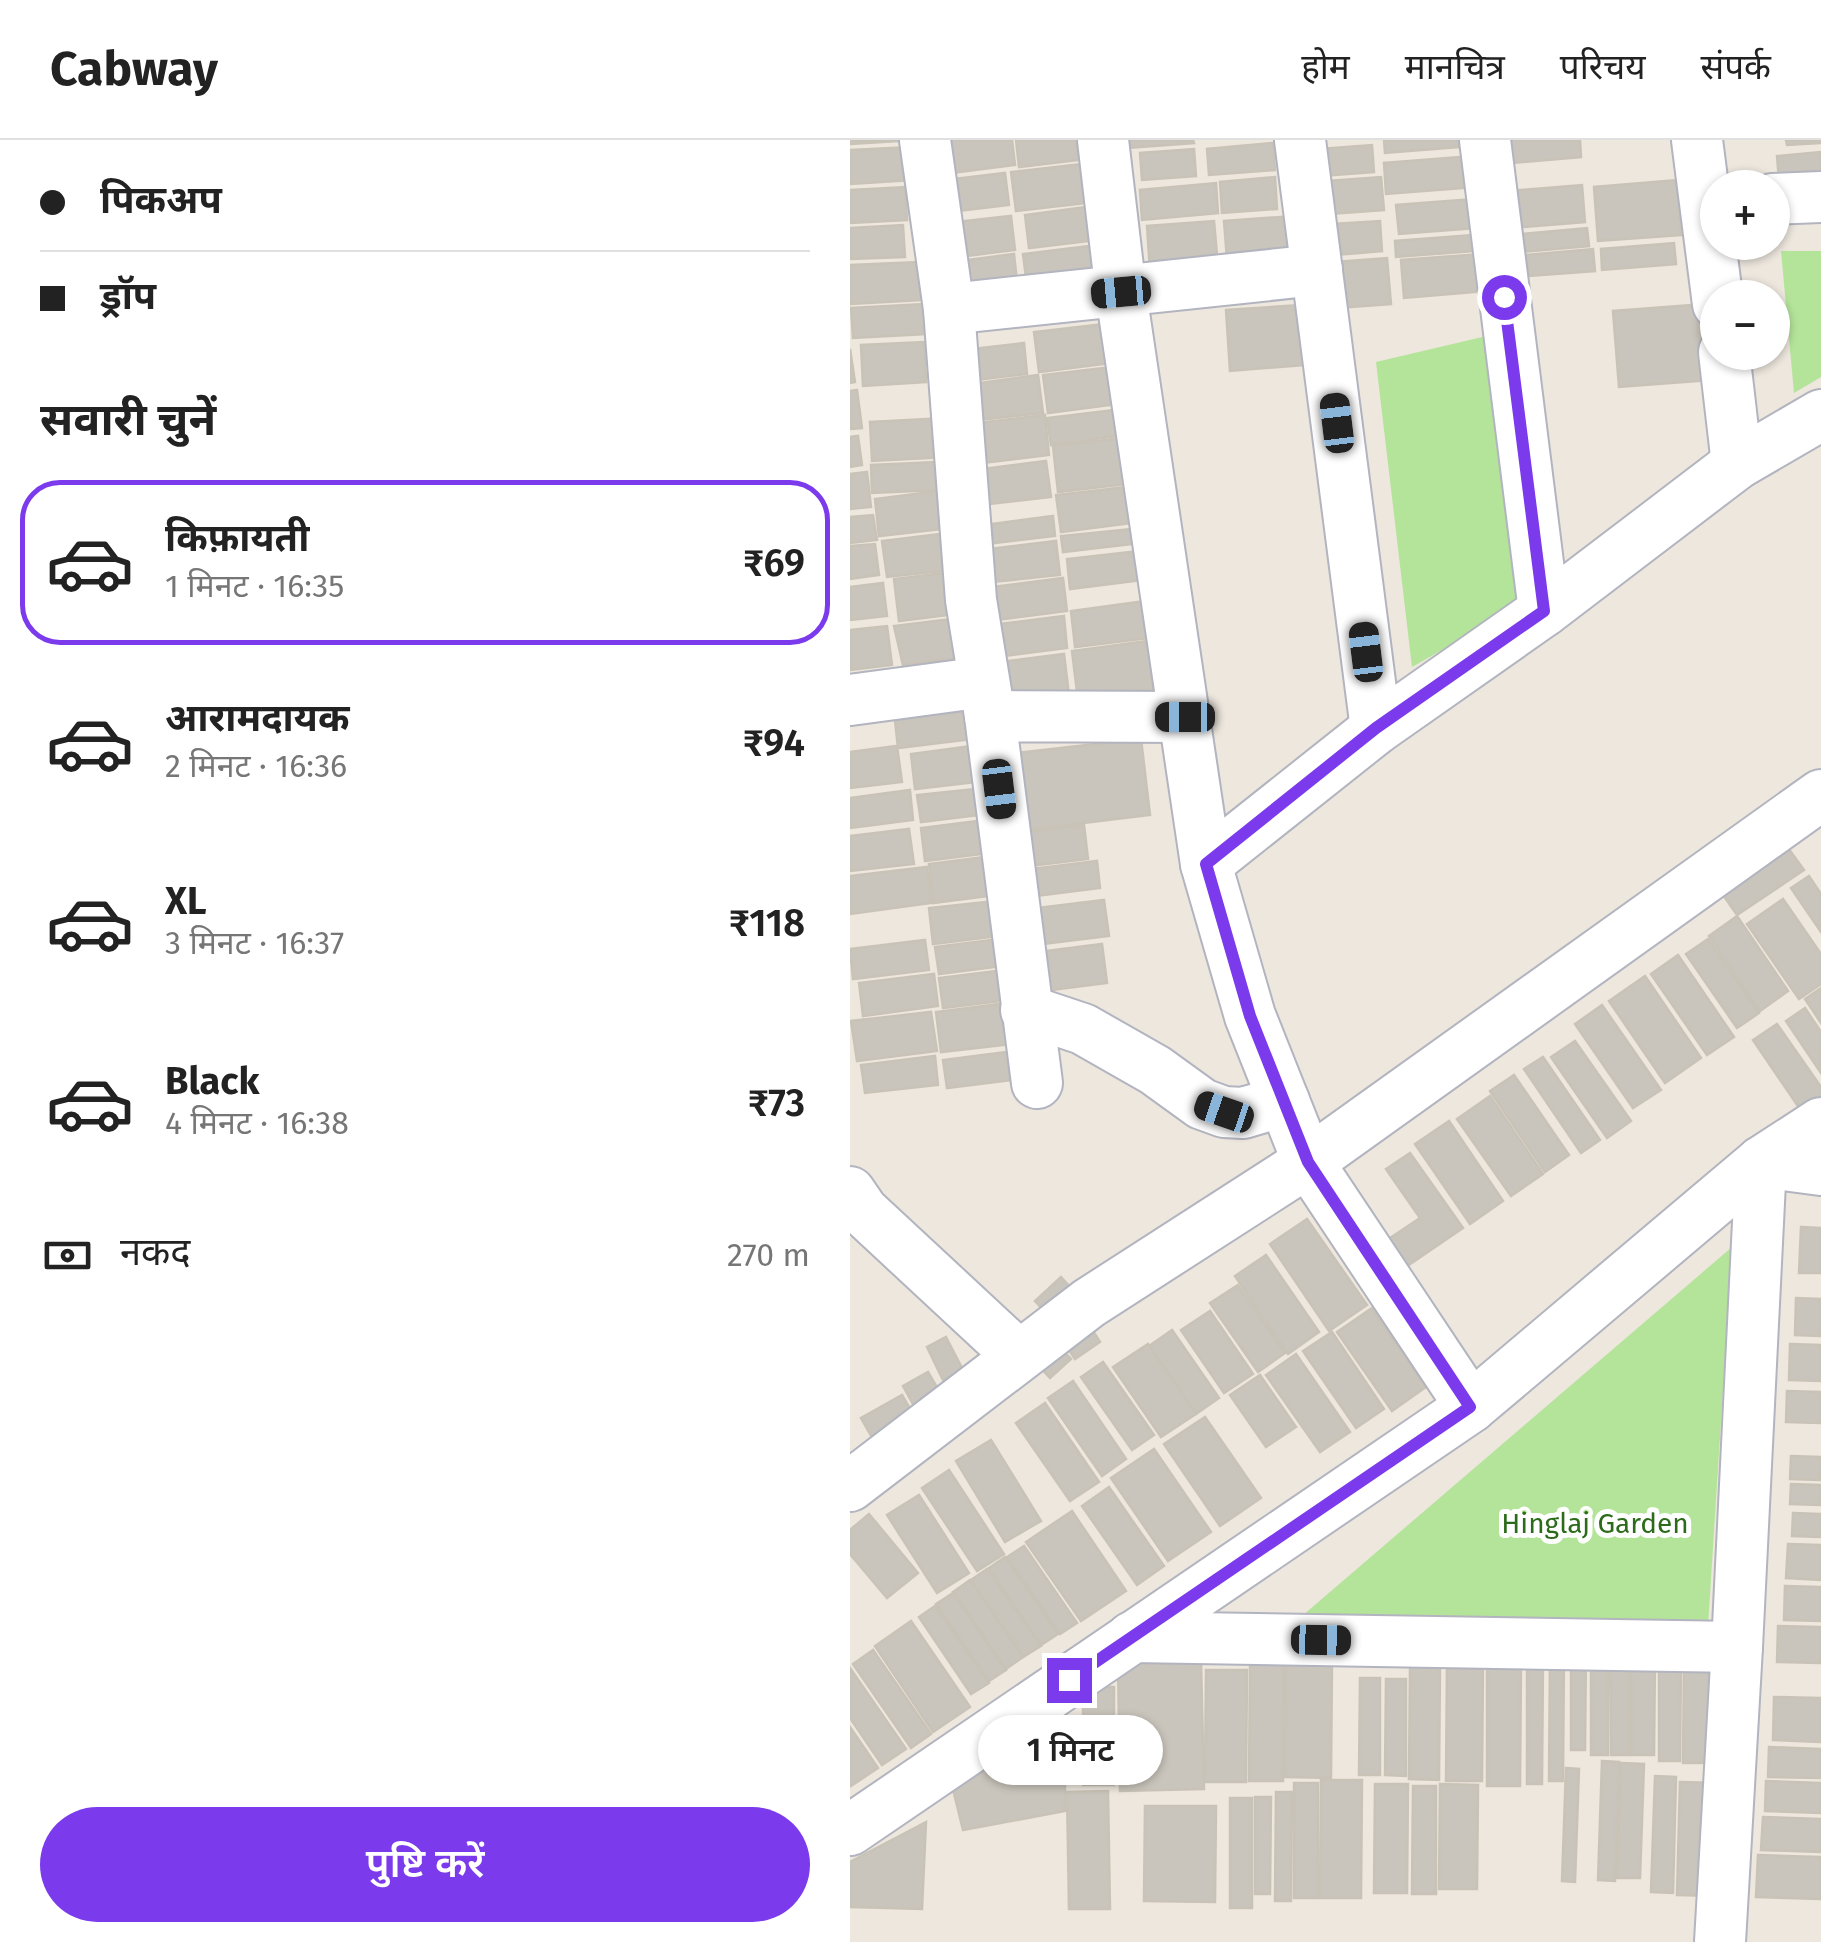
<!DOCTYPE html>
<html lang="hi">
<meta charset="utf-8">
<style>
:root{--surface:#fff;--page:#f2f2f2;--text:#222;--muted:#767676;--line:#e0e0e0;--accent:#7c3aed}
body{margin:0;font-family:"Fira Sans","Noto Sans Devanagari",sans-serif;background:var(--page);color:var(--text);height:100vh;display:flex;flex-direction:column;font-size:38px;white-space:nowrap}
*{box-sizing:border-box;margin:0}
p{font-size:32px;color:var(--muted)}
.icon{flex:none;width:55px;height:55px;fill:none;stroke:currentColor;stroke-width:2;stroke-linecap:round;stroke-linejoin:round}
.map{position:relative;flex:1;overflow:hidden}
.sheet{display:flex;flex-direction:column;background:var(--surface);width:850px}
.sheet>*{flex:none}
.top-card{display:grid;align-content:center;height:220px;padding:0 40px;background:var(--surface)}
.buttons{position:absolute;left:850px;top:30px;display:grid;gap:20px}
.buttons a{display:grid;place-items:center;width:90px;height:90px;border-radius:50%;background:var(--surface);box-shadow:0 2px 8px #0004;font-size:50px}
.end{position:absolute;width:45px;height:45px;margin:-22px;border:12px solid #7c3aed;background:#fff;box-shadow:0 0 0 5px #fff}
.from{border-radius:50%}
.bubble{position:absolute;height:70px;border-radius:35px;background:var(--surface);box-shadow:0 2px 8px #0004;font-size:32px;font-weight:600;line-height:70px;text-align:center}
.car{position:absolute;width:30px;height:60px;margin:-30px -15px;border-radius:12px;box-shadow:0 0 8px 2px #0007;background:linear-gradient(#222 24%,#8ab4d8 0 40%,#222 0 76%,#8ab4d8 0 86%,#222 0)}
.top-card b{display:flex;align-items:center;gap:35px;height:95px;font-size:38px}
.top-card b+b{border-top:2px solid var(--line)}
.top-card i{width:25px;height:25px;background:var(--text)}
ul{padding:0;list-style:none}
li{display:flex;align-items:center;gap:30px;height:165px;margin:0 20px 15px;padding:0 20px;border:5px solid transparent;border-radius:40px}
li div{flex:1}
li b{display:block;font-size:38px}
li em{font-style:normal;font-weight:600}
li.active{border-color:var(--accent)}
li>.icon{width:90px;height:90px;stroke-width:1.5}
h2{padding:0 40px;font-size:45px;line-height:120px}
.pay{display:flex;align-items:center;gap:25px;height:110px;padding:0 40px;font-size:38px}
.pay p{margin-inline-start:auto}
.primary-button{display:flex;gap:20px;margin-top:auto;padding:20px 40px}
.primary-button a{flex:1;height:115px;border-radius:60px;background:var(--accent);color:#fff;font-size:40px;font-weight:600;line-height:115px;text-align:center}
header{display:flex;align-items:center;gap:60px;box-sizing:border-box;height:140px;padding:0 50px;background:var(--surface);border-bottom:2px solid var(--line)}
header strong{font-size:48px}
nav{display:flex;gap:55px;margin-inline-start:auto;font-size:35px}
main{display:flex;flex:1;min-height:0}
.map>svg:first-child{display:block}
.park{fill:#b4e49a}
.building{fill:#c9c5bc;stroke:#c9c3b7;stroke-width:2.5}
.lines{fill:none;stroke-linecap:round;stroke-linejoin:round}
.minor-casing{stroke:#b2b4bf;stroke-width:54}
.minor{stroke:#fff;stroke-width:50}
.route{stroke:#7c3aed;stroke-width:12}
.labels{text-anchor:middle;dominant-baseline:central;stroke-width:10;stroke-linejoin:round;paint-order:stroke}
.park-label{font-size:28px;fill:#2b6b1a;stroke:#fff}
</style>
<header>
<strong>Cabway</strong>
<nav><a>होम</a><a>मानचित्र</a><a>परिचय</a><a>संपर्क</a></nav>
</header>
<main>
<section class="sheet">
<div class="top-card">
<b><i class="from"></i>पिकअप</b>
<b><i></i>ड्रॉप</b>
</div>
<h2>सवारी चुनें</h2>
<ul>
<li class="active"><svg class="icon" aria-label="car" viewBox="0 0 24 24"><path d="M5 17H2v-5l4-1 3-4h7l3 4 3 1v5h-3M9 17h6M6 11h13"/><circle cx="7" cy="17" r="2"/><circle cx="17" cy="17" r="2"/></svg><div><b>किफ़ायती</b><p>1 मिनट · 16:35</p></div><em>₹69</em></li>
<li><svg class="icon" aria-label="car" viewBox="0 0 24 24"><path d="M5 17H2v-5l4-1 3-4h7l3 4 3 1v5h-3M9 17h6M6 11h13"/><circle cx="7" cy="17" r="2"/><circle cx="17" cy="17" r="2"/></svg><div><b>आरामदायक</b><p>2 मिनट · 16:36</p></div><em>₹94</em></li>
<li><svg class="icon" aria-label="car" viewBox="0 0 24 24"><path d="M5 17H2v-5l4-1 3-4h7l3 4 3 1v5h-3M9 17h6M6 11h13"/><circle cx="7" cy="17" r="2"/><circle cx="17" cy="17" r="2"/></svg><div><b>XL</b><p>3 मिनट · 16:37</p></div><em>₹118</em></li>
<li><svg class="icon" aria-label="car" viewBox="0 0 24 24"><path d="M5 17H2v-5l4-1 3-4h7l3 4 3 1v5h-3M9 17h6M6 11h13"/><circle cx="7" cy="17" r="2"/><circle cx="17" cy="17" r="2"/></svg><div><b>Black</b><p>4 मिनट · 16:38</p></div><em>₹73</em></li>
</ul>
<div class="pay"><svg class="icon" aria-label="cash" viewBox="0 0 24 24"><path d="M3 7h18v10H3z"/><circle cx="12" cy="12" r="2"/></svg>नकद<p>270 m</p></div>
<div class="primary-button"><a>पुष्टि करें</a></div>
</section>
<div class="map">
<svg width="971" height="1802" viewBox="0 0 971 1802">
<rect width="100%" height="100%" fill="#ede7de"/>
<g class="park">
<path d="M931 111H971V237L944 253Z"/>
<path d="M645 194 675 463 562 527 526 222Z"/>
<path d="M882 1107 857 1502 424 1500Z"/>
</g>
<g class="building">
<path d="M0 0H49V1L0 4Z"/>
<path d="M97 0H162L165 25 101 33Z"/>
<path d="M166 0H226L229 20 169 27Z"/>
<path d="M277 0H343L344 3 278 8Z"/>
<path d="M534 0H609V7L535 13Z"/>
<path d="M648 0H730L731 17 651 24Z"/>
<path d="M936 0H971V3L937 5Z"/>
<path d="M423 3 425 30 359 35 357 9Z"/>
<path d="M522 5 524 32 472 36 470 9Z"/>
<path d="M60 7 62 40 0 44V10Z"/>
<path d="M344 9 346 36 292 40 290 13Z"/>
<path d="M971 12V51L930 54 927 16Z"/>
<path d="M622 16 625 47 536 54 534 23Z"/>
<path d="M233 24 237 63 166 71 161 32Z"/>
<path d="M155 33 159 65 107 71 103 39Z"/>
<path d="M425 37 427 69 372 73 370 42Z"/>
<path d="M531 37 534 70 480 74 478 41Z"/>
<path d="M827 40 831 95 748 101 744 47Z"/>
<path d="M366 43 368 73 292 80 290 50Z"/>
<path d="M732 45 735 82 662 88 659 51Z"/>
<path d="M55 47 57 80 0 83V50Z"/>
<path d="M623 59 626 88 549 94 546 65Z"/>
<path d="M244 66 248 100 179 108 175 75Z"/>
<path d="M161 76 165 110 100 118 96 83Z"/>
<path d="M445 76 448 114 377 119 374 81Z"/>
<path d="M364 81 368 126 300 131 297 86Z"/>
<path d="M530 81 532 111 486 115 483 84Z"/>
<path d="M53 85 55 117 0 119V88Z"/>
<path d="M737 88 739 106 661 113 660 95Z"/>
<path d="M622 95 623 111 546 117 545 101Z"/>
<path d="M824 103 826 124 752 130 751 109Z"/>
<path d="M248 105 253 144 178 153 173 114Z"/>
<path d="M743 109 745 131 679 136 677 115Z"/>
<path d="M164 114 168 151 105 158 101 122Z"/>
<path d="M631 114 635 151 554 158 551 120Z"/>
<path d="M537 118 541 164 488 168 485 122Z"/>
<path d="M69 122 71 160 0 164V125Z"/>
<path d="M74 164 76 194 3 198 1 168Z"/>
<path d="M854 164 860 240 769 247 763 171Z"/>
<path d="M450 165 454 225 380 231 376 170Z"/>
<path d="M264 183 270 222 189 232 184 192Z"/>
<path d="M74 202 76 242 13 246 11 205Z"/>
<path d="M174 203 177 234 117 241 113 210Z"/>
<path d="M0 209 5 242 0 243Z"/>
<path d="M263 227 268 264 198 273 193 235Z"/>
<path d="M188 235 193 273 120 281 115 245Z"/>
<path d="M7 250 12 288 0 289V251Z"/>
<path d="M265 270 268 296 201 305 197 278Z"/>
<path d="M195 275 199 315 123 324 118 284Z"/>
<path d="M95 278 97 317 22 321 20 282Z"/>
<path d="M8 296 12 325 0 327V297Z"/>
<path d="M273 298 278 344 208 352 203 306Z"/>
<path d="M196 321 201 357 129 365 124 330Z"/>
<path d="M86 322 88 350 22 353 21 325Z"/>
<path d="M17 332 21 367 0 369V334Z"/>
<path d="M277 347 282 383 211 392 206 355Z"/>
<path d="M89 351 93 389 29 396 25 359Z"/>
<path d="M23 375 27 400 0 403V377Z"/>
<path d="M203 376 205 396 136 404 134 385Z"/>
<path d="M281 389 283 404 213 412 211 396Z"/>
<path d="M99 393 103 430 37 437 32 401Z"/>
<path d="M206 401 210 435 143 442 139 409Z"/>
<path d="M25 404 29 435 0 439V406Z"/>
<path d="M290 411 293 440 220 449 217 419Z"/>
<path d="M103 432 107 474 49 481 44 439Z"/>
<path d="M213 438 217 471 146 480 142 447Z"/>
<path d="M33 443 37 476 0 480V447Z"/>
<path d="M303 460 308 497 225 507 221 471Z"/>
<path d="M214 476 217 508 153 516 149 484Z"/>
<path d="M110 478 112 517 53 525 44 486Z"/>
<path d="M37 486 42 525 0 530V490Z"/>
<path d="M298 501 304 550 228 560 222 511Z"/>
<path d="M214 514 220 563 155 570 149 522Z"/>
<path d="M127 560 131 598 48 608 44 571Z"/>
<path d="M291 599 300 675 175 690 166 613Z"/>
<path d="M47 606 52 642 0 648V612Z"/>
<path d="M122 606 127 642 65 649 61 614Z"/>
<path d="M143 647 146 673 71 682 67 655Z"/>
<path d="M60 650 63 680 0 688V658Z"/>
<path d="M144 679 148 712 75 721 71 688Z"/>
<path d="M234 685 238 719 179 726 175 692Z"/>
<path d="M59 689 64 724 0 731V696Z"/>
<path d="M933 701 954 730 887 775 867 746Z"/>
<path d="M143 716 147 755 83 763 79 724Z"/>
<path d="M247 721 250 748 185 756 181 729Z"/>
<path d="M77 727 81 763 0 774V736Z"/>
<path d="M959 736 971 754V792L941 748Z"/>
<path d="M933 759 971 814V844L949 859 897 784Z"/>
<path d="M254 760 259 796 192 804 187 768Z"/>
<path d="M144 761 149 796 83 804 79 768Z"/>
<path d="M887 776 938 851 910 871 859 796Z"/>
<path d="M150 799 153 826 89 834 85 807Z"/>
<path d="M858 799 909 873 887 888 836 814Z"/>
<path d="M75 800 79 830 3 839 0 809Z"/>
<path d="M252 804 257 843 193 851 188 812Z"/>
<path d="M828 815 884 897 857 915 801 834Z"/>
<path d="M155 830 159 860 93 868 89 838Z"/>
<path d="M84 834 88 866 13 876 9 843Z"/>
<path d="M795 836 851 918 815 943 759 861Z"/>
<path d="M971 848V883L955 859Z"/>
<path d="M157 863 163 904 91 912 86 872Z"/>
<path d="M752 865 811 950 783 968 725 884Z"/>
<path d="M955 868 971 892V933L936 881Z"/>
<path d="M81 872 87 911 7 921 1 881Z"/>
<path d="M927 884 971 947V964L954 975 903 900Z"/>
<path d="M725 901 781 981 757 998 701 917Z"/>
<path d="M165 911 169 939 97 948 93 920Z"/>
<path d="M85 916 88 945 15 953 11 925Z"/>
<path d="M693 917 750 1000 731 1013 674 929Z"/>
<path d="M664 935 719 1015 695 1032 640 951Z"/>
<path d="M640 956 693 1034 661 1056 607 979Z"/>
<path d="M599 981 653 1061 620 1084 565 1004Z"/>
<path d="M560 1013 613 1088 547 1133 528 1106 570 1078 536 1029Z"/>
<path d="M457 1079 517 1165 479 1191 420 1104Z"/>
<path d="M951 1087 971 1088V1133H949Z"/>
<path d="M416 1115 469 1192 438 1214 385 1136Z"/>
<path d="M211 1137 228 1156 202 1179 185 1161Z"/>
<path d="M388 1145 435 1213 408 1232 360 1163Z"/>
<path d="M946 1158 971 1159V1196L945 1195Z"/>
<path d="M522 1168 576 1247 542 1271 487 1192Z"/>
<path d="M360 1171 403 1234 374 1253 331 1190Z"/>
<path d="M232 1174 250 1202 225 1219 207 1192Z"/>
<path d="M322 1190 369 1258 346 1274 299 1206Z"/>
<path d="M482 1192 534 1269 506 1288 453 1211Z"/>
<path d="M199 1195 221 1219 200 1238 178 1214Z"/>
<path d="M96 1197 113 1230 93 1240 77 1207Z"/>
<path d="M298 1204 346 1274 311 1297 263 1227Z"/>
<path d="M940 1204 971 1205V1241L939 1240Z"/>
<path d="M446 1214 500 1292 470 1312 416 1235Z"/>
<path d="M253 1222 304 1295 282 1310 231 1237Z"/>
<path d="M78 1232 99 1268 73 1282 53 1246Z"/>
<path d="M410 1235 446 1287 416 1307 380 1255Z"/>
<path d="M223 1241 276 1319 252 1336 198 1258Z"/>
<path d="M937 1251 971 1252V1283L936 1282Z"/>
<path d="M52 1255 70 1286 29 1310 11 1278Z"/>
<path d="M195 1263 249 1342 220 1361 166 1283Z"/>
<path d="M355 1277 411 1358 370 1386 314 1304Z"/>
<path d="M141 1300 191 1381 155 1402 106 1321Z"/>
<path d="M304 1309 361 1392 318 1421 261 1338Z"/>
<path d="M941 1316 971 1317V1340L940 1339Z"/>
<path d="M99 1330 154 1414 127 1431 72 1348Z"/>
<path d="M941 1344 971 1345V1365L940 1364Z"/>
<path d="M259 1347 314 1426 287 1445 232 1366Z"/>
<path d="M69 1355 119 1433 87 1453 37 1375Z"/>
<path d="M222 1371 276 1451 231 1481 176 1402Z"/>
<path d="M943 1373 971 1374V1397L942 1396Z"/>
<path d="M19 1374 68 1433 37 1458 0 1414V1390Z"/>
<path d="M938 1404 971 1405V1440L936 1438Z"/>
<path d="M174 1406 227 1483 210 1494 157 1417Z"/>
<path d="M155 1417 208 1494 191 1505 139 1428Z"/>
<path d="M137 1429 191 1506 173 1517 121 1440Z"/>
<path d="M120 1440 173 1517 156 1529 103 1452Z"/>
<path d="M935 1446 971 1447V1481L934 1480Z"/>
<path d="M103 1453 156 1530 139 1541 86 1464Z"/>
<path d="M85 1466 139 1543 121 1554 69 1477Z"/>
<path d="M61 1481 120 1567 83 1592 25 1506Z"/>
<path d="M928 1486 971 1487V1523L927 1522Z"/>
<path d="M23 1510 81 1594 61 1608 3 1524Z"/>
<path d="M700 1512H714L713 1641H699Z"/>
<path d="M721 1513H736L735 1610H721Z"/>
<path d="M741 1515H759L758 1615H741Z"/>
<path d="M781 1515H805L804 1615H781Z"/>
<path d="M809 1517H831L830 1621H809Z"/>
<path d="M677 1519H693L692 1644H677Z"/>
<path d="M351 1521 354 1649 270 1651 268 1523Z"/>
<path d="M597 1521H633L632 1641H596Z"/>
<path d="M637 1521 671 1522 670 1646H637Z"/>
<path d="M436 1522H482L481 1638 435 1637Z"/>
<path d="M761 1522H780L779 1615H761Z"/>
<path d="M834 1522H871L870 1623H833Z"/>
<path d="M400 1524 434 1525 433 1641H399Z"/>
<path d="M560 1524H590L589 1640 559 1639Z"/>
<path d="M0 1528 56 1609 32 1625 0 1578Z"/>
<path d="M356 1530H397L396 1642H355Z"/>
<path d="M510 1538H530V1635H509Z"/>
<path d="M536 1539H556V1636L535 1635Z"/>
<rect x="233" y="1547" width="31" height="98"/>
<path d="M924 1557 971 1558V1602L923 1600Z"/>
<path d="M215 1574V1671L113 1690 103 1649Z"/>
<path d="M0 1587 28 1628 1 1646 0 1644Z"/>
<path d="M919 1607 971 1609V1638L918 1637Z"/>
<path d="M752 1621 769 1622 765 1741 748 1740Z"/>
<path d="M771 1623 794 1624 790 1738H767Z"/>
<path d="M716 1628 729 1629 725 1742 712 1741Z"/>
<path d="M805 1636 826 1637 823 1753 801 1752Z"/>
<path d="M471 1640H512L511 1758H470Z"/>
<path d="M916 1641 971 1643V1673L915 1671Z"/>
<path d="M830 1642 868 1643 865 1756 827 1755Z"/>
<rect x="444" y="1643" width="24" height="115"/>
<path d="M525 1644H558L557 1753H524Z"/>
<path d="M590 1644 628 1645 627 1749H589Z"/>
<path d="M563 1646H586V1754H562Z"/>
<path d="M258 1651 260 1769H219L217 1652Z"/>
<path d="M426 1652H442L441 1761H425Z"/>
<path d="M405 1657H421L420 1754H405Z"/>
<rect x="380" y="1658" width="22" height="110"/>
<path d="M295 1666H366L365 1762 294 1761Z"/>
<path d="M913 1677 971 1679V1712L911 1710Z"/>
<path d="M76 1682 72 1769 0 1767V1722Z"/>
<path d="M908 1715 971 1717V1759L906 1757Z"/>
</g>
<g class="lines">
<defs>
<g id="minor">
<path d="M75 0 99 169 121 460 140 576"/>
<path d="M253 0 271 153 356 724 526 589 694 471 887 324 971 275"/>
<path d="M450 0 526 589"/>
<path d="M635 0 694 471"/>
<path d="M847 0 868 164"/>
<path d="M922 59 971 57"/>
<path d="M99 169 467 130"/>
<path d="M874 212 887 324"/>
<path d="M0 560 134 542"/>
<path d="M356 724 400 876 458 1022 621 1267"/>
<path d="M176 870 233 889 305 930 352 964 374 972 393 973 434 961"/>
<path d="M187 943 140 576 335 577"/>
<path d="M0 1052 13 1071 169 1216"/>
<path d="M0 1346 239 1163 458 1022 971 655"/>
<path d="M282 1497 887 1507"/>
<path d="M0 1690 621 1267 911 1022 971 983"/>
<path d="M870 1802 887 1507 911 1022 971 1030"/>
</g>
</defs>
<use href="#minor" class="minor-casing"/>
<use href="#minor" class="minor"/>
</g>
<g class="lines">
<path class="route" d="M219 1540 620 1267 458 1022 400 876 356 724 526 588 694 471 654 157"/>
</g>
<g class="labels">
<g class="park-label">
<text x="745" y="1383">Hinglaj Garden</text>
</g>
</g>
</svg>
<div class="buttons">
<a>+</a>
<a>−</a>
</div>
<i class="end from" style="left:654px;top:157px"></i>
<i class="end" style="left:219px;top:1540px"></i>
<div class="bubble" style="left:128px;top:1575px;width:185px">1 मिनट</div>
<i class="car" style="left:271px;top:152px;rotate:265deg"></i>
<i class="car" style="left:487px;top:283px;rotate:353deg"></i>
<i class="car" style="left:516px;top:512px;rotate:353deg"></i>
<i class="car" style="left:335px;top:577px;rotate:270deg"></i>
<i class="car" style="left:149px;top:649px;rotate:173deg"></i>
<i class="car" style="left:374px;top:972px;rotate:289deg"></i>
<i class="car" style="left:471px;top:1500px;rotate:91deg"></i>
</div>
</main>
